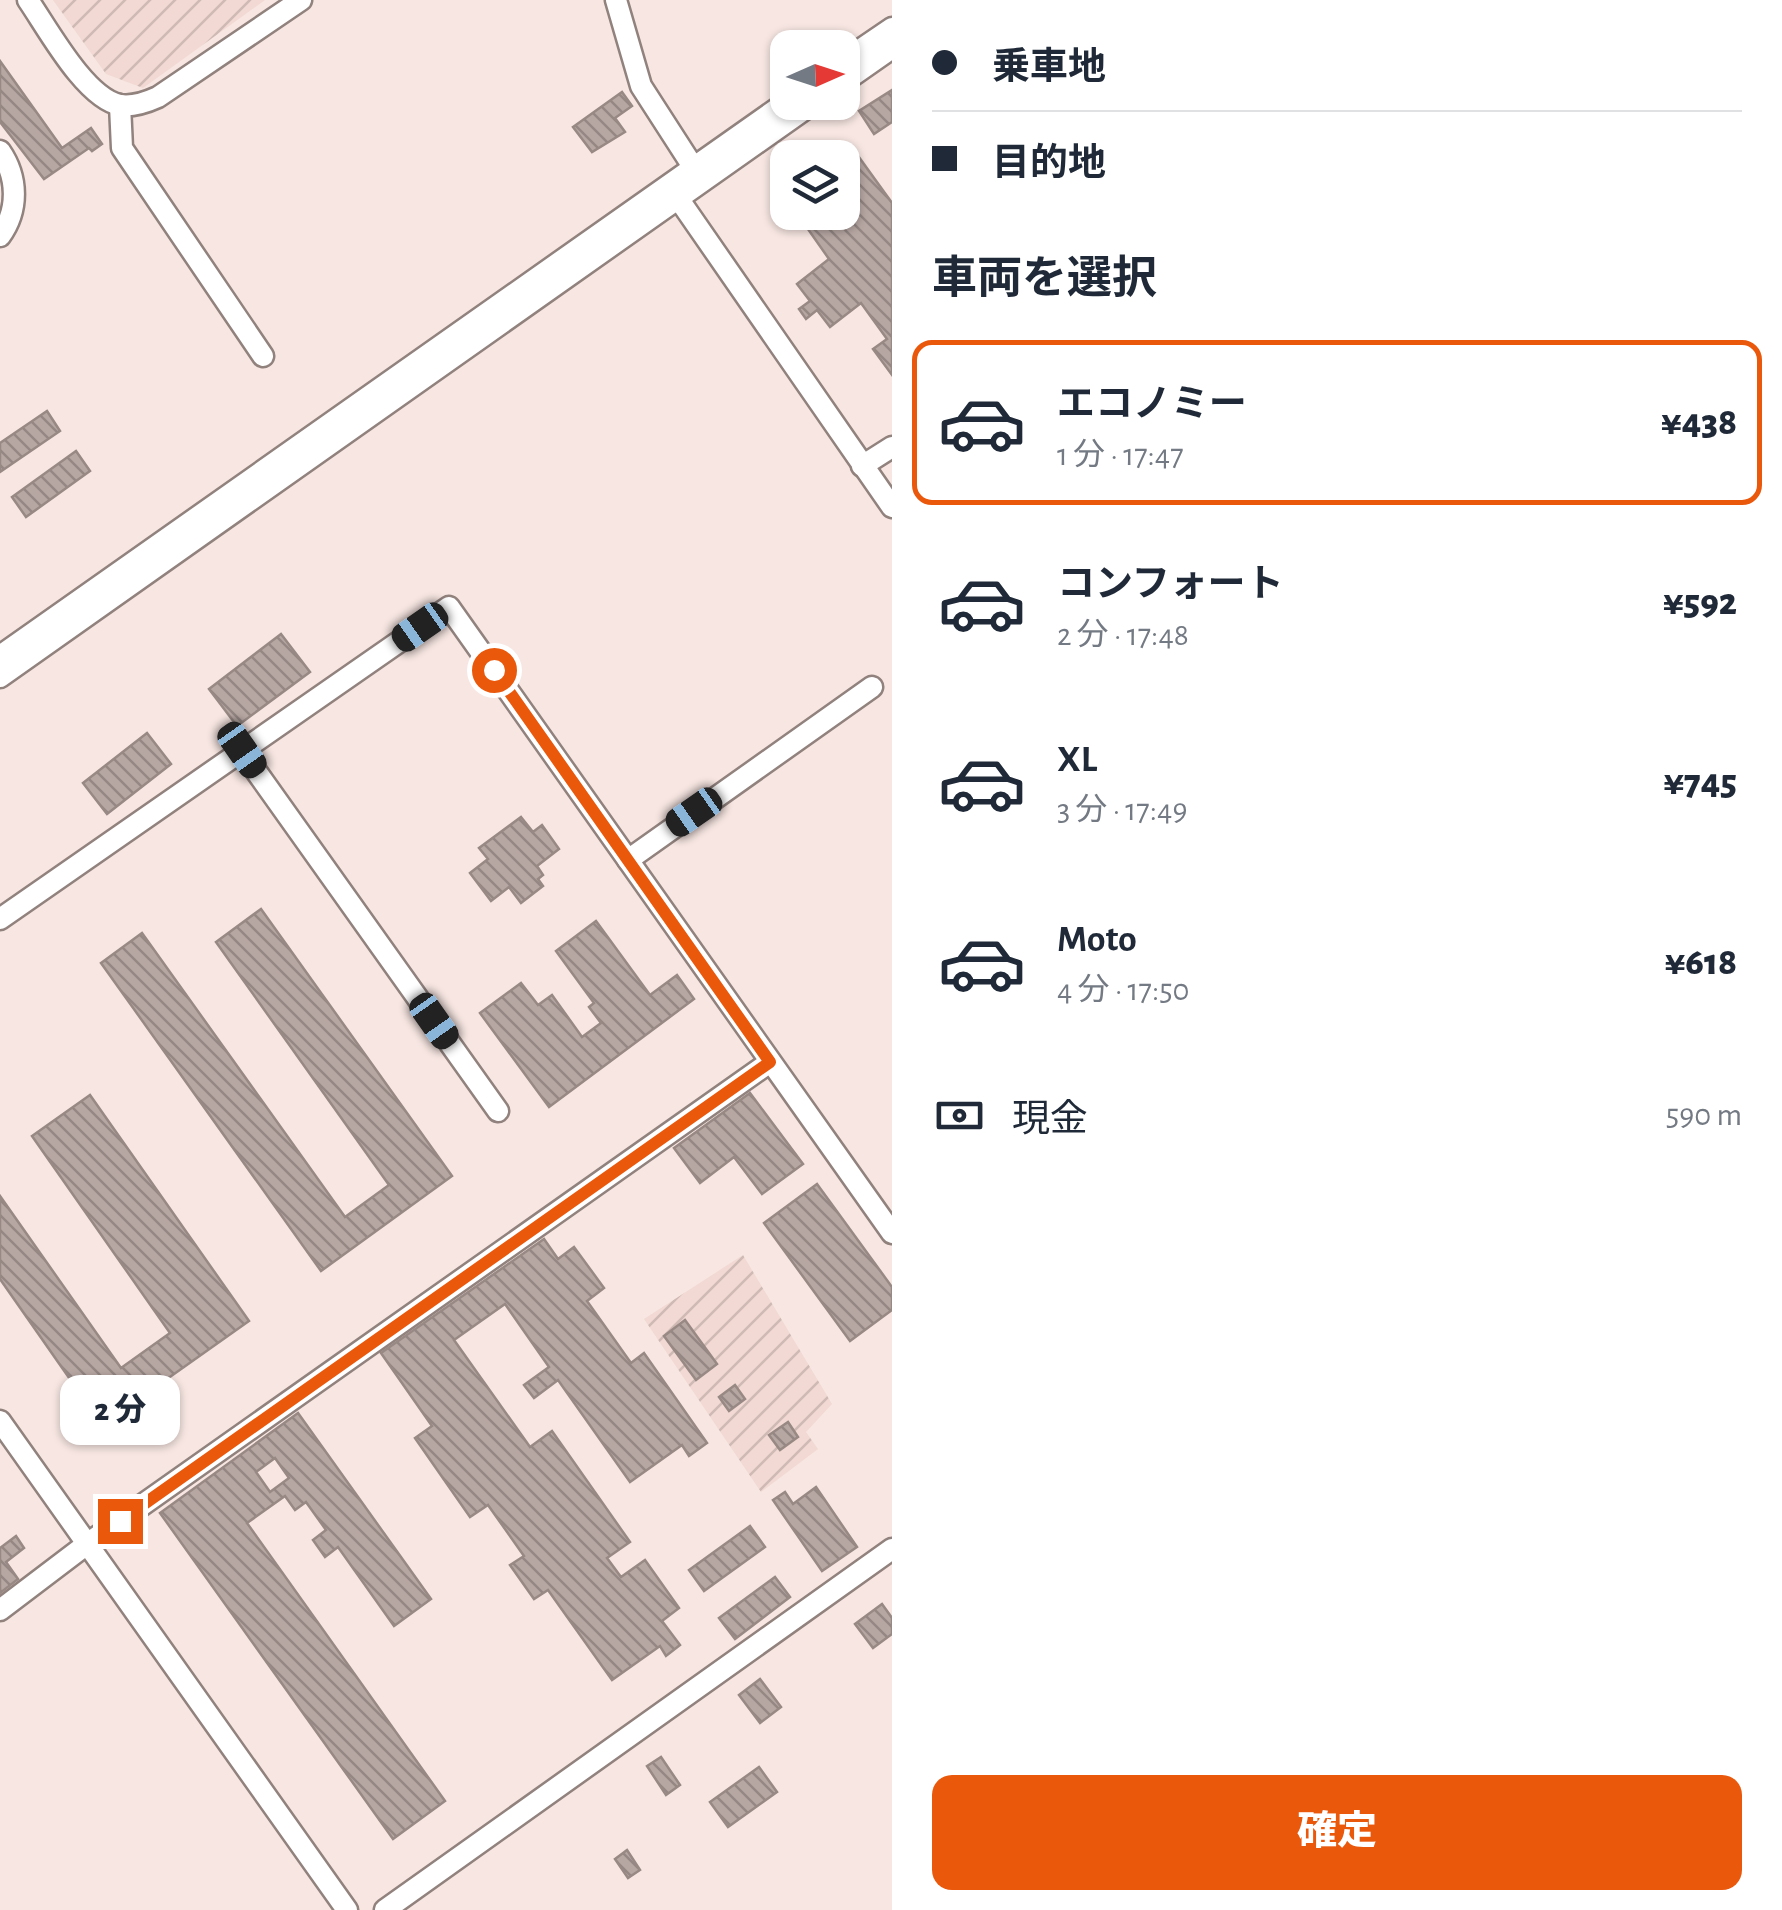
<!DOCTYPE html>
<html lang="ja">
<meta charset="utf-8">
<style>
:root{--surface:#fff;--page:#f2f2f3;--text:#1f2937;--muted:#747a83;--line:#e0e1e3;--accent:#ea580c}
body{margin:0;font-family:"Alegreya Sans","Noto Sans JP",sans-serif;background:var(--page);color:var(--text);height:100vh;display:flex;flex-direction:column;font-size:38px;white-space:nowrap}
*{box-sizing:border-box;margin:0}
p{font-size:32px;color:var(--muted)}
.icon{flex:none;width:55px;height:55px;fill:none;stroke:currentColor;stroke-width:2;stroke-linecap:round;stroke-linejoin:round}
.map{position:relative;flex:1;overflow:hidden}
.details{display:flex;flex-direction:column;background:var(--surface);width:890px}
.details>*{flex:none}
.guide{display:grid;align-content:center;height:220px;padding:0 40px;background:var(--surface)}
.needle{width:65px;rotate:87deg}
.buttons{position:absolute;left:770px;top:30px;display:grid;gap:20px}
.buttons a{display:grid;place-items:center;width:90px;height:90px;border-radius:20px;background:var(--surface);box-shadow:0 2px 8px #0004;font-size:50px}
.end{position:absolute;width:45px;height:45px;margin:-22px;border:12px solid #ea580c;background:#fff;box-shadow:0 0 0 5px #fff}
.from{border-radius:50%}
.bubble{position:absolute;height:70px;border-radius:20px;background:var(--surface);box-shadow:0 2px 8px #0004;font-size:32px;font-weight:800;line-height:70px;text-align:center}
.car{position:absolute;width:30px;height:60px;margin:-30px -15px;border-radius:12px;box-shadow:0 0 8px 2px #0007;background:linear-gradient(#222 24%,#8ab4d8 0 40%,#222 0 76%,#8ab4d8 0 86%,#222 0)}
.guide b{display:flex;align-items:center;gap:35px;height:95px;font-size:38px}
.guide b+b{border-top:2px solid var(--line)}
.guide i{width:25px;height:25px;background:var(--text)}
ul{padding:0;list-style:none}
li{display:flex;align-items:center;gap:30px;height:165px;margin:0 20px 15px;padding:0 20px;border:5px solid transparent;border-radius:20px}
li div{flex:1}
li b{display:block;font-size:38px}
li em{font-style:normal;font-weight:800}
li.selected{border-color:var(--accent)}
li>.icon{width:90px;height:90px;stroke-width:1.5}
h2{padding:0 40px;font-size:45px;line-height:120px}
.pay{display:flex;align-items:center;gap:25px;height:110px;padding:0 40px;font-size:38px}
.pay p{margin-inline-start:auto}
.action{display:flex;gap:20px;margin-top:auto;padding:20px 40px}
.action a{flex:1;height:115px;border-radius:20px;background:var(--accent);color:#fff;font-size:40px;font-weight:800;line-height:115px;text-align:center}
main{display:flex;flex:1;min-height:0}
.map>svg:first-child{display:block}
.industrial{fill:url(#industrial-furrows)}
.building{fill:url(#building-back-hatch);stroke:#988985;stroke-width:2.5;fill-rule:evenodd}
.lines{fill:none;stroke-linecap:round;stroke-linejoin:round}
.minor-casing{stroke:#91827e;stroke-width:25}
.minor{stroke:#fff;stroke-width:20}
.route{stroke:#ea580c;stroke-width:12}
</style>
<main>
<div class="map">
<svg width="892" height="1910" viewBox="0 0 892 1910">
<defs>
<pattern id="industrial-furrows" width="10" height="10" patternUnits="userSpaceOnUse" patternTransform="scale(2.5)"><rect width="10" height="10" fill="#f2d9d3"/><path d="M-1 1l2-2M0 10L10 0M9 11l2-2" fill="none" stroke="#cfbab5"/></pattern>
<pattern id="building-back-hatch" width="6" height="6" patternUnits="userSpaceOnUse" patternTransform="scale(2.5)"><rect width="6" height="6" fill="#b7a7a3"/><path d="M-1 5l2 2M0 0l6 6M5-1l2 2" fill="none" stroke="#948784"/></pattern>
</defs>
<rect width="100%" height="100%" fill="#f7e6e2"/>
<g class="industrial">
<path d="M53 0H265L143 88 106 74Z"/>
<path d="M743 1255 832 1404 806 1432 818 1449 761 1492 644 1319Z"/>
</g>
<g class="building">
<path d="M0 61 62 148 91 128 102 144 92 151 89 148 44 179 0 122Z"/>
<path d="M892 90V122L874 134 859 111Z"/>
<path d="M622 92 632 106 615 118 625 132 592 152 573 127Z"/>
<path d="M856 153 892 203V375L873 349 887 339 861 303 830 327 817 310 806 319 799 309 810 301 797 284 829 259 796 212H842V163Z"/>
<path d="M47 411 60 431 0 472V443Z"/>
<path d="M76 451 90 471 26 517 12 497Z"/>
<path d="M281 634 310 672 237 726 209 689Z"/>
<path d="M147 733 171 764 107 814 83 783Z"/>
<path d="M521 817 533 832 542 825 559 849 537 866 543 875 538 879 543 886 521 903 509 887 491 901 470 873 488 859 479 848Z"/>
<path d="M261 909 452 1176 321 1271 101 963 142 933 345 1217 389 1185 216 942Z"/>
<path d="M596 921 650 995 677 975 694 999 549 1107 480 1013 521 983 538 1005 552 995 582 1037 601 1023 589 1007 594 1003 556 951Z"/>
<path d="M750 1093 803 1164 762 1194 734 1157 700 1183 674 1148Z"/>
<path d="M90 1095 249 1321 102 1425 0 1279V1196L121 1368 170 1333 32 1136Z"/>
<path d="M817 1184 892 1287V1310L850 1341 764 1223Z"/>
<path d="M544 1239 558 1259 574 1247 604 1288 587 1301 631 1363 644 1353 707 1443 689 1456 682 1445 630 1482 558 1380 534 1398 524 1385 549 1367 505 1304 454 1340 530 1447 552 1431 630 1542 607 1558 621 1577 645 1560 679 1608 662 1621 680 1645 666 1656 660 1646 612 1680 548 1590 534 1599 510 1565 524 1556 488 1505 470 1517 415 1438 432 1426 381 1353Z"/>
<path d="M685 1320 717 1364 696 1380 664 1336Z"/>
<path d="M735 1385 745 1399 729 1411 719 1397Z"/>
<path d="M298 1413 431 1599 394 1626 338 1547 325 1557 313 1540 326 1530 306 1502 295 1510 285 1496 247 1523 445 1801 393 1839 160 1513ZM275 1458 289 1478 270 1492 256 1472Z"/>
<path d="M788 1422 798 1437 780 1450 769 1435Z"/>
<path d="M816 1487 857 1547 822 1571 773 1500 785 1492 793 1504Z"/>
<path d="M750 1526 765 1547 704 1591 689 1570Z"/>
<path d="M16 1536 24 1548 6 1562 18 1579 0 1593V1548Z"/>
<path d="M775 1577 790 1597 735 1639 719 1618Z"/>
<path d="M882 1604 892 1618V1634L873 1648 855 1624Z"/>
<path d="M760 1679 781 1707 760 1723 739 1695Z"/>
<path d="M661 1757 680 1785 666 1795 647 1766Z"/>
<path d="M759 1767 777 1792 728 1827 710 1802Z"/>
<path d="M627 1850 640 1870 628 1878 615 1859Z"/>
</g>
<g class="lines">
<defs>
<g id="minor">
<path d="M28 0C48 29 85 98 120 105 133 107 147 102 158 97L301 0"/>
<path d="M616 0 641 86 699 176"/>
<path d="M842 62 892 28"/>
<path d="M842 83 892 48"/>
<path d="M120 105 122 148 263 356"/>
<path d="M0 151C18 177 19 210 0 236"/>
<path d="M671 188 892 507"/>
<path d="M862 466 892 447"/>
<path d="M0 656 788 101"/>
<path d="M0 677 815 102"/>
<path d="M241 750 498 1111"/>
<path d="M628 860 872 687"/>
<path d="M0 919 449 607 892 1233"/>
<path d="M0 1421 347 1910"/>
<path d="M0 1610 87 1544 770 1062"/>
<path d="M385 1910 892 1549"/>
</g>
</defs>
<use href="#minor" class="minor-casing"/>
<use href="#minor" class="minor"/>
</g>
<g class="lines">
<path class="route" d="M120 1521 770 1062 494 670"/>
</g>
</svg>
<div class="buttons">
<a><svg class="needle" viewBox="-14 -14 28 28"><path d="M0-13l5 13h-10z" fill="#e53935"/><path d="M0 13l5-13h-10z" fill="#747a83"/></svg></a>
<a><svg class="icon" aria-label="layers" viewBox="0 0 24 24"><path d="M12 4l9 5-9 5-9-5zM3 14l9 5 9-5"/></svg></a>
</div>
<i class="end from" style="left:494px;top:670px"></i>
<i class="end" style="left:120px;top:1521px"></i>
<div class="bubble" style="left:60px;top:1375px;width:120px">2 分</div>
<i class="car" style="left:420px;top:627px;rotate:235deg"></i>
<i class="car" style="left:242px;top:750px;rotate:145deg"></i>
<i class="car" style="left:694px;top:812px;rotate:235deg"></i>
<i class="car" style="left:434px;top:1021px;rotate:145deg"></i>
</div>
<section class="details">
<div class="guide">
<b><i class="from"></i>乗車地</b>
<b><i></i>目的地</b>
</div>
<h2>車両を選択</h2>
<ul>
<li class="selected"><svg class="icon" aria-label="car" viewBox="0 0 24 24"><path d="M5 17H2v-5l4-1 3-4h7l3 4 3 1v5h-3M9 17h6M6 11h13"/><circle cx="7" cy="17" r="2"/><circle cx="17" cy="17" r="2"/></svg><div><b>エコノミー</b><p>1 分 · 17:47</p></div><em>¥438</em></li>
<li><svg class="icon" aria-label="car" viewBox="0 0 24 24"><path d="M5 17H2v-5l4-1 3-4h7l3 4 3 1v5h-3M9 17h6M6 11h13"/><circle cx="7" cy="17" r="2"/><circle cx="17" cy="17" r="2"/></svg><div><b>コンフォート</b><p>2 分 · 17:48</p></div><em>¥592</em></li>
<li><svg class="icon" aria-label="car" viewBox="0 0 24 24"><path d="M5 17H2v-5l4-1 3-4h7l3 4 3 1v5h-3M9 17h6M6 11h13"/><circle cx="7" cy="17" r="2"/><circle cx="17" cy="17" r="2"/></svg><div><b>XL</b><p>3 分 · 17:49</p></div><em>¥745</em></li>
<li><svg class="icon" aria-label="car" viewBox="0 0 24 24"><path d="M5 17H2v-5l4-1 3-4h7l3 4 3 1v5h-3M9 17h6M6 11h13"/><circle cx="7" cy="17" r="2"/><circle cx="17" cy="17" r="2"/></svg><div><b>Moto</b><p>4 分 · 17:50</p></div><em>¥618</em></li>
</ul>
<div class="pay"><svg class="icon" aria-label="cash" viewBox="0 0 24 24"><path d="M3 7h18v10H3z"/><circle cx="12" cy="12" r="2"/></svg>現金<p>590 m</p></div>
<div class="action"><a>確定</a></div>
</section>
</main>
